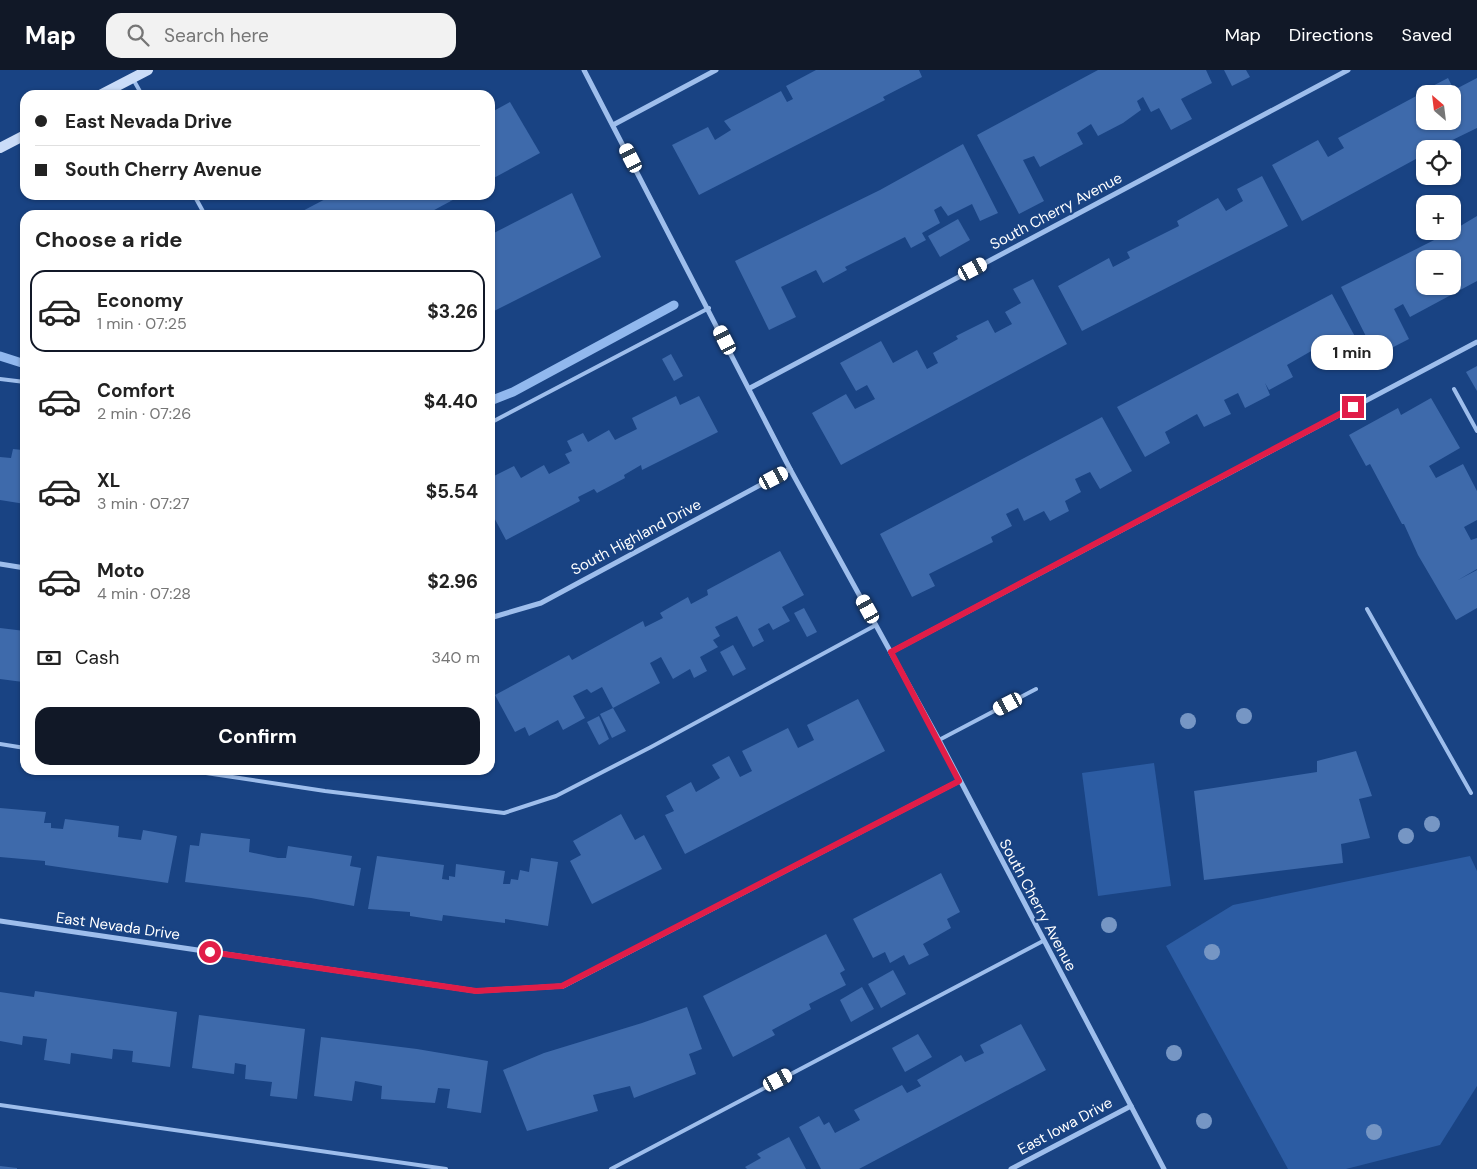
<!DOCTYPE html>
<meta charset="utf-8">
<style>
:root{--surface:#fff;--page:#f2f2f2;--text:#222;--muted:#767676;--line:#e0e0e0;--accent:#111827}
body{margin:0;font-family:"DM Sans",sans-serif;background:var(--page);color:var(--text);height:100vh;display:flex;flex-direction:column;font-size:19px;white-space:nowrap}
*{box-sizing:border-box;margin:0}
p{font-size:16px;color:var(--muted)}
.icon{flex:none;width:28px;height:28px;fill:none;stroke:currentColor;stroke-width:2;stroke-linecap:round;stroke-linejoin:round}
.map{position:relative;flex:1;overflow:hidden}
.sheet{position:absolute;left:20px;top:140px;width:475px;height:565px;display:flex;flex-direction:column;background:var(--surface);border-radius:15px;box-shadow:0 1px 4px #0004}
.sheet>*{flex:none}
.guide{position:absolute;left:20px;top:20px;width:475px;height:110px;border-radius:15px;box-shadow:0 1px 4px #0004;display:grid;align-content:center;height:110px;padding:0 15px;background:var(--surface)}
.needle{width:32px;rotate:332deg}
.controls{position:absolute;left:1416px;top:15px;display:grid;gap:10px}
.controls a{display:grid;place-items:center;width:45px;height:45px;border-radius:10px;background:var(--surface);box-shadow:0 1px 4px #0004;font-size:25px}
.end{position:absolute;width:22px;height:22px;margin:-11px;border:6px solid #e11d48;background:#fff;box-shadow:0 0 0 2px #fff}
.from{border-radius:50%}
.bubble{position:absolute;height:35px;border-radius:15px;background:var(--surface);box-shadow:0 1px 4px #0004;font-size:16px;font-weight:700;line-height:35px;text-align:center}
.car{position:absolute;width:15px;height:30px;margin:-15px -8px;border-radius:6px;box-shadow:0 0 4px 1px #0007;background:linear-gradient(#fff 24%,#345 0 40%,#fff 0 76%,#345 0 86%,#fff 0)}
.guide b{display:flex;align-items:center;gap:18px;height:48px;font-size:19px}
.guide b+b{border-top:1px solid var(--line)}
.guide i{width:12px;height:12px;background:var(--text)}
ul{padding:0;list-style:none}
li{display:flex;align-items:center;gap:15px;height:82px;margin:0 10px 8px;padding:0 5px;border:2px solid transparent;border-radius:15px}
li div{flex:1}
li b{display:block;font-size:19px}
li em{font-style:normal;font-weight:700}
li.active{border-color:var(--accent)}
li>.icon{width:45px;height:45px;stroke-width:1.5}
h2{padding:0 15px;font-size:22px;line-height:60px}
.pay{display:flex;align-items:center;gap:12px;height:55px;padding:0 15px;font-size:19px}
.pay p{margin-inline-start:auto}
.cta{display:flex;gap:10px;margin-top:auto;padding:10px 15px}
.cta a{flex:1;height:58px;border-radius:15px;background:var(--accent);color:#fff;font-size:20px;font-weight:700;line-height:58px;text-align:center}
header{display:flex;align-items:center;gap:30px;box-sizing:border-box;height:70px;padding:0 25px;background:var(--accent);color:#fff}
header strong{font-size:24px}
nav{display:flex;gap:28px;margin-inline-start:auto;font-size:18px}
.search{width:350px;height:45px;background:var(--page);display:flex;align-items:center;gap:12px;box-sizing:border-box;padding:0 18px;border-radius:15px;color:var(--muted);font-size:19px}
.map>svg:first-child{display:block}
.green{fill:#2c5ca3}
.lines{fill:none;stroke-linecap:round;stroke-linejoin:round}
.stream{stroke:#91b8ee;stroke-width:9}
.building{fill:#3e6aab;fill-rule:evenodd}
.lane{stroke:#9ebeec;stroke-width:4}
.street{stroke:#9ebeec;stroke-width:5}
.secondary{stroke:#cadcf8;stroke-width:10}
.tree{fill:#7696c4}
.route{stroke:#e11d48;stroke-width:6}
.labels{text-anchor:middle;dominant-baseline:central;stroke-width:4.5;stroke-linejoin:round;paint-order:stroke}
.street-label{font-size:15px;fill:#fff;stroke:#194383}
</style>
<header>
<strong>Map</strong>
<div class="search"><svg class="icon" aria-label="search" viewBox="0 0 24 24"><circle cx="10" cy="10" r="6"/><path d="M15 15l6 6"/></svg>Search here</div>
<nav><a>Map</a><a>Directions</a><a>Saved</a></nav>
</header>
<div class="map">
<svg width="1477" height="1099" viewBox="0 0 1477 1099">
<rect width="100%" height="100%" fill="#194383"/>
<g class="green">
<path d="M1154 693 1171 816 1098 826 1082 703Z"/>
<path d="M1470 786 1477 801V1016L1440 1075 1346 1099H1288L1166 876 1233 835Z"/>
</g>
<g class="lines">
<g class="stream">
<path d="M0 286 25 294"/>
<path d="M490 331 513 322 674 235"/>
</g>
</g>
<g class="building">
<path d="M816 0H919L922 7 883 27 885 30 699 125 672 75 708 57 715 70 731 60 724 51 781 21 787 32 793 29 786 16Z"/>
<path d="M1098 0H1206L1212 13 1181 29 1192 49 1171 60 1159 38 1151 42 1143 27 1137 31 1141 40 1123 53 1098 66 1091 54 1077 63 1083 74 1040 97 1034 86 1023 90 1044 131 1019 144 977 65Z"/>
<path d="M1224 0H1246L1250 7 1232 16Z"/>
<path d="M1448 8 1454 20 1477 8V58L1434 79H1425V84L1302 151 1272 95 1318 70 1328 87 1344 78 1338 68 1420 24 1425 33V51H1452V24H1425V31L1421 22Z"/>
<path d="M510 32 540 83 490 110V43Z"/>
<path d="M963 74 998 143 980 151 972 134 948 146 941 136 934 140 940 153 922 163 926 170 911 178 905 167 845 197 847 200 823 213 816 200 781 217 796 247 769 260 735 191 880 120Z"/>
<path d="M1262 106 1288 156 1082 261 1058 216 1109 188 1113 197 1130 188 1127 182 1179 156 1177 151 1218 128 1226 141 1243 131 1237 119Z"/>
<path d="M572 123 601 187 490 243V165Z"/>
<path d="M333 125H462L425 145H295Z"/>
<path d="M1477 146V211L1410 247 1403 234 1394 239 1409 269 1376 286 1341 217 1452 161ZM1425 189H1452V216H1425Z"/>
<path d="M958 149 970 170 940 187 928 166Z"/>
<path d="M1033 209 1067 274 841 395 812 343 846 324 855 339 875 329 867 315 856 321 840 293 881 271 893 293 917 280 927 299 938 293 933 283 958 269 956 266 988 250 995 263 1012 254 1005 242 1021 233 1013 219Z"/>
<path d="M1332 224 1359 274 1328 291 1320 276 1287 295 1293 307 1269 320 1265 313 1270 325 1245 338 1238 323 1224 330 1231 344 1204 357 1197 344 1165 362 1170 373 1145 387 1117 337Z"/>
<path d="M671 284 683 306 674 311 662 289Z"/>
<path d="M1477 296V321L1466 302Z"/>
<path d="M676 326 680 335 699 326 718 362 642 400 641 395 624 405 625 408 597 423 594 419 578 427 580 431 506 470 490 440V408L514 396 521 408 544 395 549 404 570 393 565 384 572 381 567 371 583 363 588 372 609 360 615 370 637 359 632 348Z"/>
<path d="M1431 328 1460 378 1429 396 1436 408 1463 394 1477 421V450L1464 457 1471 470 1477 468V499L1458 510 1477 500V538L1456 550 1418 485 1404 454H1402L1370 394 1366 396 1349 365 1398 338 1401 345Z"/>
<path d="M1102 347 1132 401 1100 419 1090 402 1075 409 1081 422 1065 431 1069 441 1050 451 1044 441 1024 451 1018 438 1006 444 1012 456 991 467 993 472 929 504 935 516 912 527 880 464Z"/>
<path d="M24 365 25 434 0 430V387L11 388 13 379 22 380Z"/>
<path d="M780 481 804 525 782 537 790 551 773 560 769 553 758 559 764 571 753 577 737 546 715 557 720 566 713 570 718 577 700 587 707 601 694 608 690 599 673 609 661 587 650 593 660 613 613 638 626 661 612 668 600 644 613 638 602 617 591 623 587 619 573 626 585 648 563 660 558 650 529 666 525 657 515 662 495 625 569 585 572 590 643 551 645 557 663 548 660 543 688 527 691 534 708 525 707 520Z"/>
<path d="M804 538 817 562 807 567 794 543Z"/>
<path d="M0 558 25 561V624H21L23 612 0 609Z"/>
<path d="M733 575 746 599 733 606 720 582Z"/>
<path d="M858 629 885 681 685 784 665 745 674 741 666 726 691 712 696 722 720 708 712 695 729 686 740 707 752 701 742 681 788 658 798 678 814 670 807 655Z"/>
<path d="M599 646 609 669 599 675 587 652Z"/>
<path d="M1356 681 1372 726 1359 729 1370 768 1341 774 1343 793 1204 810 1194 721 1317 702V691Z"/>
<path d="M0 738 46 742 44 753H51V758L63 759 65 749 119 756 118 767 141 770 143 760 177 766 168 813 45 795V791L0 787Z"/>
<path d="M621 744 635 770 644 765 662 799 592 834 570 791 581 785 573 771Z"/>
<path d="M201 763 250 769 249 782 278 788H286L288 776 352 786 350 796 361 798 354 836 311 828 185 812 190 775 199 776Z"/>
<path d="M377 786 444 795 442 809 449 810V806L455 807 456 794 505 801 503 814H510L511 809 518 810 520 800 529 802 531 788 558 792 548 856 505 849V853L443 845 442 851 410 846V842L368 839Z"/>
<path d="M941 803 960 842 947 849 951 858 923 874 929 885 909 895 904 885 890 893 885 882 873 888 853 849Z"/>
<path d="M826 864 845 900 840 903 846 915 809 934 811 939 772 960 775 965 733 987 703 926Z"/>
<path d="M893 900 906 924 881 938 868 914Z"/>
<path d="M862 917 874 939 851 952 840 930Z"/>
<path d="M35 921 177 942 170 997 132 992 133 981 113 979 112 989 71 983 70 994 44 990 47 969 23 966 22 975 0 971V922L34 927Z"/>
<path d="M687 937 702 979 689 984 696 1004 634 1028 630 1016 593 1025 598 1041 527 1061 503 1000 544 983 642 953Z"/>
<path d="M199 945 305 959 297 1029 270 1026 272 1012 245 1009 246 995 235 993 234 1004 192 998Z"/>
<path d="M1021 954 1046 1000 859 1099H821L799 1057 819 1046 824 1055 829 1052 835 1063 860 1050 854 1040 902 1015 907 1023 921 1016 917 1010 961 985 965 992 984 983 980 975Z"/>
<path d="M918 964 932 987 905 1002 892 978Z"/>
<path d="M321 967 417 979 488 991 481 1043 447 1038 450 1019 438 1018 435 1033 381 1029 382 1016 355 1011 352 1031 314 1026Z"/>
<path d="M789 1067 806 1099H747L745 1097 761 1088 757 1084Z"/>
<path d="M0 1096 17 1098V1099H0Z"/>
</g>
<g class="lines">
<g class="lane">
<path d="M133 9 142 25"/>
<path d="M194 125 205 145"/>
<path d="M0 309 25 312"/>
<path d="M1454 319 1477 361"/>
<path d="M490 353 709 238"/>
<path d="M1367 539 1471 723"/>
<path d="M939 670 1036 619"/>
<path d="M0 674 25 678"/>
<path d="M186 700 325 721 504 743 556 726 651 677 876 555"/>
<path d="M0 1035 446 1099"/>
<path d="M611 1099 1043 871"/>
</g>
<g class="street">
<path d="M584 0 790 399 939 670 1164 1099"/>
<path d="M613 55 716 0"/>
<path d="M750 318 1348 0"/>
<path d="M0 494 25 498"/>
<path d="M490 548 541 533 790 399"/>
<path d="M891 582 1477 272"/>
<path d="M0 851 476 921 563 916 959 711"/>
<path d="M1011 1099 1131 1036"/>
</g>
<g class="secondary">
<path d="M100 25 148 0"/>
<path d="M0 78 25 65"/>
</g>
</g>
<g class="tree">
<circle cx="1244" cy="646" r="8"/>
<circle cx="1188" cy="651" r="8"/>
<circle cx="1432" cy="754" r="8"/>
<circle cx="1406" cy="766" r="8"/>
<circle cx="1109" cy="855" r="8"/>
<circle cx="1212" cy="882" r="8"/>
<circle cx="1174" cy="983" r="8"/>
<circle cx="1204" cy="1051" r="8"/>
<circle cx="1374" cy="1062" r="8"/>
</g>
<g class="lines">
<path class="route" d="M210 882 476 921 562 916 959 711 891 582 1353 337"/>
</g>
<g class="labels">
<g class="street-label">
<text transform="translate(1056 141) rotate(-28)">South Cherry Avenue</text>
<text transform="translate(636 467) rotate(-28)">South Highland Drive</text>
<text transform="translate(1038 835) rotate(62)">South Cherry Avenue</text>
<text transform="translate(118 856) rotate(8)">East Nevada Drive</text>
<text transform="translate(1065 1056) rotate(-28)">East Iowa Drive</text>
</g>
</g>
</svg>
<div class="controls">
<a><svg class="needle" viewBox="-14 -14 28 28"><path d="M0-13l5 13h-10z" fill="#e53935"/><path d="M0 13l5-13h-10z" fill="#767676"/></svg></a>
<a><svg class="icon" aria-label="locate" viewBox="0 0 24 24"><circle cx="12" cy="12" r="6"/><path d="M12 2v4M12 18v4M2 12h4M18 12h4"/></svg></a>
<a>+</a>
<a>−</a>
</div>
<i class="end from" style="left:210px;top:882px"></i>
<i class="end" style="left:1353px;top:337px"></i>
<div class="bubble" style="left:1311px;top:265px;width:82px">1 min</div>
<i class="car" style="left:631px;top:88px;rotate:333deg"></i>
<i class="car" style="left:973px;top:199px;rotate:62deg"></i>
<i class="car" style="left:725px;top:270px;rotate:333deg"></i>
<i class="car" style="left:774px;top:408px;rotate:62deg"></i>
<i class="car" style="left:868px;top:539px;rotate:331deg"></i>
<i class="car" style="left:1008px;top:634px;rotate:242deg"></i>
<i class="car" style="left:778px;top:1010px;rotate:62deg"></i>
<div class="guide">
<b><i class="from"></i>East Nevada Drive</b>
<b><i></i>South Cherry Avenue</b>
</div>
<section class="sheet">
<h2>Choose a ride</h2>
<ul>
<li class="active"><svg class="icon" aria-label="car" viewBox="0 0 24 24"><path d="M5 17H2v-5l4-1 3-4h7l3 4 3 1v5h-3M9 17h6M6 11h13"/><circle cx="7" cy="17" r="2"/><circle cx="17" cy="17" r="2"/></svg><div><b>Economy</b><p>1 min · 07:25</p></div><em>$3.26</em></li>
<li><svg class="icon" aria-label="car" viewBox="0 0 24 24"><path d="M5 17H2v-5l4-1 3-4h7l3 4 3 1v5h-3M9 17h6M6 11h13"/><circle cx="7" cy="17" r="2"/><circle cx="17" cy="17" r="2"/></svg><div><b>Comfort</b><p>2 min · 07:26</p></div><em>$4.40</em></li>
<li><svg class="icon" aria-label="car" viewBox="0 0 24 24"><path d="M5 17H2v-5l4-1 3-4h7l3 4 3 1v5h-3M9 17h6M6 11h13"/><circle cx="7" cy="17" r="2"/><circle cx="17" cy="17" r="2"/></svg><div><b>XL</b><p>3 min · 07:27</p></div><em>$5.54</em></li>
<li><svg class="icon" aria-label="car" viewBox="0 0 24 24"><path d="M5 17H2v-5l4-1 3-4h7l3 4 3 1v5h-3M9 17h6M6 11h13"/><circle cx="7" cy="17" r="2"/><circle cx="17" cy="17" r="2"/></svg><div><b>Moto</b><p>4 min · 07:28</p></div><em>$2.96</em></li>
</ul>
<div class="pay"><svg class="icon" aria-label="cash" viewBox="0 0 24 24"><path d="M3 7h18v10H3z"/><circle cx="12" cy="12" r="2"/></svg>Cash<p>340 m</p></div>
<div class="cta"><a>Confirm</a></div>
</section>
</div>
